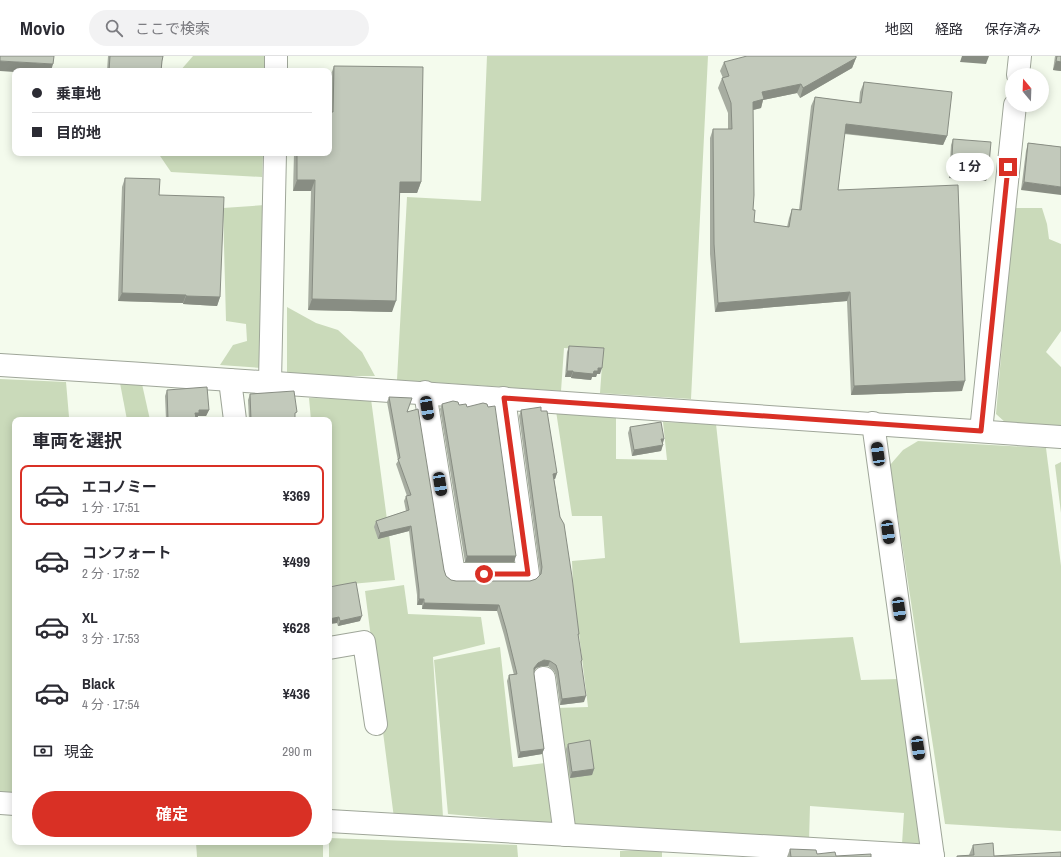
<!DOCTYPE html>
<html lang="ja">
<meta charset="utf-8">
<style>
:root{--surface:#fff;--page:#f2f2f3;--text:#2b2b33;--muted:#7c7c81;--line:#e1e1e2;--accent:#d93025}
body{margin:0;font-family:"Archivo Narrow","Noto Sans JP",sans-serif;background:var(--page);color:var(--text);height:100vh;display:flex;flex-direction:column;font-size:15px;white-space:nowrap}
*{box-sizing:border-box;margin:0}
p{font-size:13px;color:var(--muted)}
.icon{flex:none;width:22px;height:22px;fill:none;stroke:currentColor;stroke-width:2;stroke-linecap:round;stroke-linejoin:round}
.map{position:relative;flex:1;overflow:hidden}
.side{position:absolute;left:12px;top:361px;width:320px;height:428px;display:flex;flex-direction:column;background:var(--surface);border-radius:8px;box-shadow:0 2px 10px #0003}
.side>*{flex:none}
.hud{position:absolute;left:12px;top:12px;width:320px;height:88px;border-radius:8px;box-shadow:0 2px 10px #0003;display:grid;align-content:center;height:88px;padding:0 20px;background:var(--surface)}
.needle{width:26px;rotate:341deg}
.controls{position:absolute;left:1005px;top:12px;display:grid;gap:8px}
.controls a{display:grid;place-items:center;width:44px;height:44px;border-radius:50%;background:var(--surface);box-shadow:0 2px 10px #0003;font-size:20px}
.end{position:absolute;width:18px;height:18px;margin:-9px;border:5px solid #d93025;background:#fff;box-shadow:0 0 0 2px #fff}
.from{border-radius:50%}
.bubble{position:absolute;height:28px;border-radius:14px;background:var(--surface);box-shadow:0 2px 10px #0003;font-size:13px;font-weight:700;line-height:28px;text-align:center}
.car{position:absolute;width:12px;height:24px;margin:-12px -6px;border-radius:5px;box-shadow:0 0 3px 1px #0007;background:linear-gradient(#222 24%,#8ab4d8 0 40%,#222 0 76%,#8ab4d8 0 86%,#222 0)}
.hud b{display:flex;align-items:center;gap:14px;height:38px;font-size:15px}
.hud b+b{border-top:1px solid var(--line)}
.hud i{width:10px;height:10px;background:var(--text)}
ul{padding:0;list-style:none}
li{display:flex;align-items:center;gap:12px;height:60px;margin:0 8px 6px;padding:0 12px;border:2px solid transparent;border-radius:8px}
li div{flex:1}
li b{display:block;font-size:15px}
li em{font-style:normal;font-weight:700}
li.active{border-color:var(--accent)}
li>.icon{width:36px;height:36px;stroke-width:1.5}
h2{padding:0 20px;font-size:18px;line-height:48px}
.pay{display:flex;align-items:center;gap:10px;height:44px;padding:0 20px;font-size:15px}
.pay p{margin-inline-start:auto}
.cta{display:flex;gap:8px;margin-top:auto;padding:8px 20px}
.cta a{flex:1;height:46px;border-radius:24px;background:var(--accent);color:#fff;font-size:16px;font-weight:700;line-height:46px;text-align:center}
header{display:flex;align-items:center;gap:24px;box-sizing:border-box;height:56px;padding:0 20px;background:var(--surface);border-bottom:1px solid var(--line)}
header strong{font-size:19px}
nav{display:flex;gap:22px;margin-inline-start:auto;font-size:14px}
.search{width:280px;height:36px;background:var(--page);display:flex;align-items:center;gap:10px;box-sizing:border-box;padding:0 14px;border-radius:22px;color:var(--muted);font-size:15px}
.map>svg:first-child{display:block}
.green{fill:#cadaba}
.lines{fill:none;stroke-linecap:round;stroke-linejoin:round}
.minor-casing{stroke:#9fa699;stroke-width:24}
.minor{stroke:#fff;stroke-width:22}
.wall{fill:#a7ada1}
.shaded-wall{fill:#888d83}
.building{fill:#c2c9bb;stroke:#888d83}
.route{stroke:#d93025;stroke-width:5}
</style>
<header>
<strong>Movio</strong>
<div class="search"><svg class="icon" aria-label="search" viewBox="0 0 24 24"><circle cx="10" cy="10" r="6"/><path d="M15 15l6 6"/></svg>ここで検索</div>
<nav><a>地図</a><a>経路</a><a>保存済み</a></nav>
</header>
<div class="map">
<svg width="1061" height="801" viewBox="0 0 1061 801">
<rect width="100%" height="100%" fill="#f4fbed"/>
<g class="green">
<path d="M193 0H267V15H180Z"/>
<path d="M487 0H708L691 343 600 337 603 295 564 292 561 335 397 324 407 141 481 145Z"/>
<path d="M158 97H263L262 121 171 116Z"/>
<path d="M265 149 262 312 220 309 233 289 247 285 246 268 226 265 223 152Z"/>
<path d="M1014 152H1042L1047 168 1049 183 1061 188V275L1046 296 1061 311V375L1006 367 996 358Z"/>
<path d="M287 251 316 267 338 274 362 296 375 320H287Z"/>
<path d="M0 323 66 326 69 361H34V364H15V739L0 738Z"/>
<path d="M120 327 142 328 150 364H127Z"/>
<path d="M309 342 371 343 395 524 329 530V364H311Z"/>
<path d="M556 355 616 359V403L667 404 663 366 716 368 740 587 853 581 861 624 900 623 925 790 902 788 904 757 810 750 809 785 574 769 556 652 588 651 573 530 572 505 605 502 602 460H572Z"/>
<path d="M918 385 1046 392 1061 510V775L945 768 890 409 903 394Z"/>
<path d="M1061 406V457L1055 409Z"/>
<path d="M404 529 408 558 481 561 485 588 433 601 443 761 394 762 365 535Z"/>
<path d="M500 591 513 711 545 707 556 768 448 758 434 604Z"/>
<path d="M329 782 517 789 518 801H329Z"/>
<path d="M196 786H323V801H197Z"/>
<path d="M662 793V801H620V795Z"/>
</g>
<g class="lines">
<defs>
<g id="minor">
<path d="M276 15V0"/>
<path d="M1018 19 1020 0"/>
<path d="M0 309C354 331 708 355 1061 381"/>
<path d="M230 324 235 364"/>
<path d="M270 326 275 97"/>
<path d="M425 336 454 518H528L504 342"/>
<path d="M873 367 933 801"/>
<path d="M981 375 1015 49"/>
<path d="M329 592 364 586 376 668"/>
<path d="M544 622 565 779"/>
<path d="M0 747 15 748"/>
<path d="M329 765 933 800"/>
</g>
</defs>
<use href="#minor" class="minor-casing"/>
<use href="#minor" class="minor"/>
</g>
<g class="wall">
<path d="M108 0H163L162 5 161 15H107Z"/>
<path d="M1055 0H1061V15L1053 14Z"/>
<path d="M856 2 852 12 800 42 797 37 763 44 761 52 753 54V154L754 166 787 171 789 162 792 153 799 154 811 50 815 41 859 47 860 36 864 26 947 80 943 89 844 78 838 134 962 335 851 339 847 245 715 256 710 198V82L713 73H728V57L718 32 722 22H723L720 15 724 6Z"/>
<path d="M334 10 421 126 417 137H399L392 256 308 254 311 135H293L294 97H329L330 21Z"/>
<path d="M953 83 988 119 986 125 949 122 951 89Z"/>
<path d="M1028 87 1061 91 1021 134 1026 95Z"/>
<path d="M125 122 220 241 217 250 183 248V247L118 245 122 131Z"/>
<path d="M569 290 600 318H597L596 321H592L591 324 571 322V321H565L567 296Z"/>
<path d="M167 334 209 354 206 360H198L197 363H196L195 364H166L165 340Z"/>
<path d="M250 338 295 361V364H249L248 344Z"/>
<path d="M389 341 407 356 444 514 446 520 451 524 456 525H530L536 523 540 519V516L519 360 521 354 557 417 555 423H554L579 578 578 580 582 604 581 608 584 646 560 649 556 620 554 615 548 610H542L536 612 534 615V618L544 693 542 698 518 702 507 625 509 619H514L504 579 497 555 422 553V549H417V539L409 475 378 483 374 471 376 465 406 455 404 445 406 440H407L396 408 398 405 387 346Z"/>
<path d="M442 348 459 349 467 351 514 506H465L440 353Z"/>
<path d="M630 371 664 383 661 395 632 400 628 377Z"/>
<path d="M329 531 360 565 338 570 337 567 329 568Z"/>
<path d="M568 688 594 713 592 719 570 722 566 693Z"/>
<path d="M973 789 994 800 1061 801H957V800L969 799Z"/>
<path d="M790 793 817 798 836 800 871 801H787Z"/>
</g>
<g class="shaded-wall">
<path d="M962 0H989L986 8 960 6Z"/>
<path d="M856 2 852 12 800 42 803 32Z"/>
<path d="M0 5 53 8 51 15H15V16L0 15Z"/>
<path d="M1056 5 1061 6V15L1053 14Z"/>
<path d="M801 28 797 37 763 44 761 52 749 55 753 46 762 36Z"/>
<path d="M846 68 947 80 943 89 842 77Z"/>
<path d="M951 117 988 119 986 125 949 122Z"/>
<path d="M297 124H315L311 135H293Z"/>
<path d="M400 126H421L417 137H395Z"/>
<path d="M1024 126 1061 131V139L1021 134Z"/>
<path d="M850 236 847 245 715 256 718 247Z"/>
<path d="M122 237 186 239 183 247 118 245Z"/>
<path d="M186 240 220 241 217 250 183 248Z"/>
<path d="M312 243 396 245 392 256 308 254Z"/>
<path d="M598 312H602L600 318H597L596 321H592L591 324 571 322 573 316 594 315Z"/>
<path d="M567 315H573L571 321H565Z"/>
<path d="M965 325 962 335 851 339 854 330Z"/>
<path d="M199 354H209L206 360H198L197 363H196L195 364H169L195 357Z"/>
<path d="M661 383H664L662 389Z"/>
<path d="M663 389 661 395 632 400 634 394Z"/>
<path d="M557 417 555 423H551L553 418Z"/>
<path d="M411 470 409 475 378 483 380 477Z"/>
<path d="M467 500H516L514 506H465Z"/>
<path d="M419 543H424L422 549H417Z"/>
<path d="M424 547 499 549 497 555 422 553Z"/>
<path d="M362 560 360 565 338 570 340 565Z"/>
<path d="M339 561 337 567 329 568V563Z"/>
<path d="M544 604 550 605 548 610H542L536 612 532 618 534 612 538 607Z"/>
<path d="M586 640 584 646 560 649 562 643Z"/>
<path d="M544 693 542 698 518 702 520 696Z"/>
<path d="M594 713 592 719 570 722 572 716Z"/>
<path d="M329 743H331L329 748Z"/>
</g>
<g class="building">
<path d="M0 0H54L53 8 0 5Z"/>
<path d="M110 0H163L162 5 161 15H109Z"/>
<path d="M747 0H856V2L803 32 801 28 762 36 764 43 753 46 754 139 753 154H755L754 166 789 171 792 153 801 154 815 41 861 47 864 26 952 36 947 80 846 68 838 134 958 129 965 325 854 330 850 236 718 247 714 188 713 73H732L731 47 722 22 729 20 724 6Z"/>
<path d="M1057 0H1061V6L1056 5Z"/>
<path d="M334 10 423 11 421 126H400L396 245 312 243 315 124H297V97H329V56H333Z"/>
<path d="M953 83 991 86 988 119 951 117Z"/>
<path d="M1028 87 1061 91V131L1024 126Z"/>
<path d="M125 122 160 123 159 139 224 141 220 241 186 240V239L122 237Z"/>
<path d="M569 290 604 292 602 312H598V315H594L593 318 573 316V315H567Z"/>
<path d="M207 331 209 354H199V357H195L196 362 168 364 167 334Z"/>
<path d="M294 335 297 356 295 357V364H251L250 338Z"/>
<path d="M389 341 412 342 407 356 418 353 444 514 446 520 451 524 456 525H530L536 523 541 518 542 511 521 354 541 351V355H547L557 417 553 418 560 461 564 468 572 521 579 578H578L582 604 581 605 586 640 562 643 558 615 556 609 550 605 544 604 538 607 534 612V618L544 693 520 696 509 619 517 618 506 573 499 549 424 547V543H419V534L411 470 380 477 376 465 409 454 406 440 411 439 398 403 400 402Z"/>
<path d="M453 345 458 346 459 349 466 348 467 351 483 347 487 348 488 351 495 350 516 500H467L442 348Z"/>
<path d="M661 366 664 383H661L663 389 634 394 630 371Z"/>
<path d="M356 526 362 560 340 565 339 561 329 563V531Z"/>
<path d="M590 684 594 713 572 716 568 688Z"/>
<path d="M329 715H330L331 743H329Z"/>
<path d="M993 787 994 800 1061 796V801H957V800L974 799 973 789Z"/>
<path d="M790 793 816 794 817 798 835 796 836 800 871 798V801H791Z"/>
</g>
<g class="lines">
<path class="route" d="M484 518H528L504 342 981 375 1008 111"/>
</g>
</svg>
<div class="controls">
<a><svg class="needle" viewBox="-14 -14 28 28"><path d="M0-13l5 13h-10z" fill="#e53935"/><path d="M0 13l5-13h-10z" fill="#7c7c81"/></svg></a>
</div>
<i class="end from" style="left:484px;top:518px"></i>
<i class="end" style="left:1008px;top:111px"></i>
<div class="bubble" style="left:946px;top:97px;width:48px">1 分</div>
<i class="car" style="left:427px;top:352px;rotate:171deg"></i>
<i class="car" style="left:878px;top:398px;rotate:352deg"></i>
<i class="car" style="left:440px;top:428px;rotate:171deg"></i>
<i class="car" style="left:888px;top:476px;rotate:172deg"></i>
<i class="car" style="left:899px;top:553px;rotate:172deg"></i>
<i class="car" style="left:918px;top:692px;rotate:172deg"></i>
<div class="hud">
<b><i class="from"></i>乗車地</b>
<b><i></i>目的地</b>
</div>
<section class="side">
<h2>車両を選択</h2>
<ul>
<li class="active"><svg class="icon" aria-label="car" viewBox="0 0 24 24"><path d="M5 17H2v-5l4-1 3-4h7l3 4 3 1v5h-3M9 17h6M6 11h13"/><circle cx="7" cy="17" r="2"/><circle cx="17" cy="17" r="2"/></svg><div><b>エコノミー</b><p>1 分 · 17:51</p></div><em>¥369</em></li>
<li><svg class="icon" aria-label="car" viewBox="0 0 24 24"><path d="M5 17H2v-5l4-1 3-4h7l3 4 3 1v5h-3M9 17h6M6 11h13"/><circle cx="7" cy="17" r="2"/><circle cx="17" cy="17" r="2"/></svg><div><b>コンフォート</b><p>2 分 · 17:52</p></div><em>¥499</em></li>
<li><svg class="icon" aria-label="car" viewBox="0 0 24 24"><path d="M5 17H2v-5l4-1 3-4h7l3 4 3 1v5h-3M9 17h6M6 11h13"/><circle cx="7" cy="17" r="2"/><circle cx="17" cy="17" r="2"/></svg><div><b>XL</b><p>3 分 · 17:53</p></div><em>¥628</em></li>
<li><svg class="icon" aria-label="car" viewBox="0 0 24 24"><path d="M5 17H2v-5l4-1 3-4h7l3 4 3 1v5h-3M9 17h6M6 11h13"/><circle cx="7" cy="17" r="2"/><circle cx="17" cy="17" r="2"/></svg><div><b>Black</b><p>4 分 · 17:54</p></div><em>¥436</em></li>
</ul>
<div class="pay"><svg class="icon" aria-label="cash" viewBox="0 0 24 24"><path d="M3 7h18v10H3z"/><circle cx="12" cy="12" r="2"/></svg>現金<p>290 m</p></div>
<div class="cta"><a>確定</a></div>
</section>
</div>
